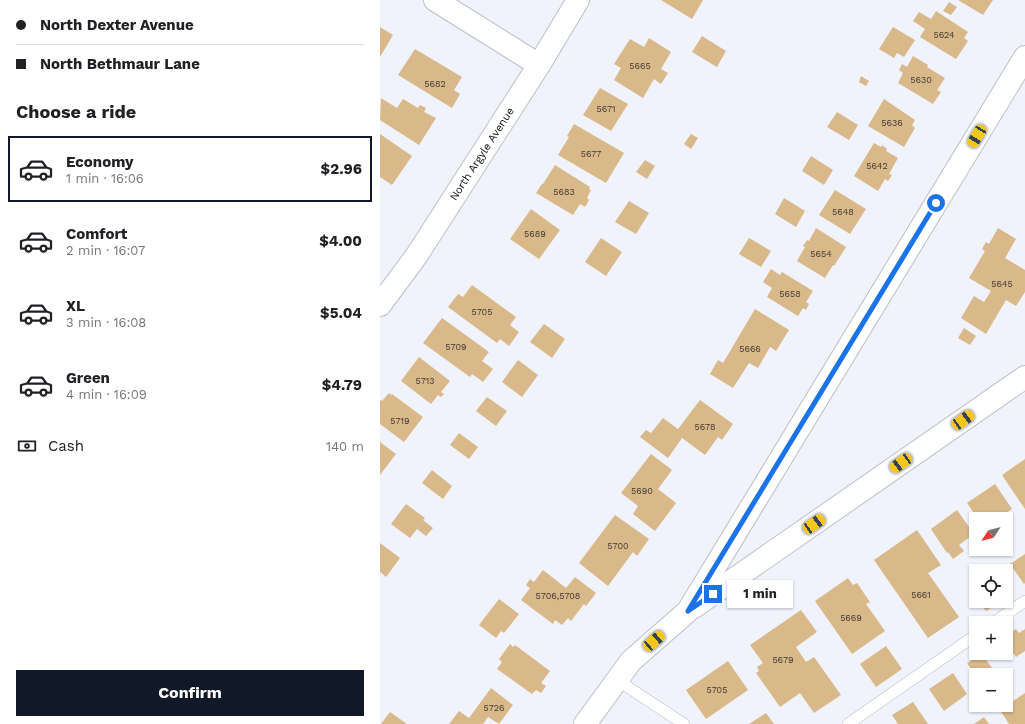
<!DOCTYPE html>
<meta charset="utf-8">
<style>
:root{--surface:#fff;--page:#f2f2f2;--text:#202124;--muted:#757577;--line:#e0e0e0;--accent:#111827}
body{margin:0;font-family:"Work Sans",sans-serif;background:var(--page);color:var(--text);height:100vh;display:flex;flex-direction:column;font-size:15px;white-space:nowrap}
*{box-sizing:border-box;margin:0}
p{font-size:13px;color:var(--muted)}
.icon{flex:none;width:22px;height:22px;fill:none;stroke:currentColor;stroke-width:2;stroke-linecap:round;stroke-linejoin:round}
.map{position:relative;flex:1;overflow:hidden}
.sheet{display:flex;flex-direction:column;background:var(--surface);width:380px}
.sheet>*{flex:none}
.top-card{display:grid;align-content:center;height:88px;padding:0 16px;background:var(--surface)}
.needle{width:26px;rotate:234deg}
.controls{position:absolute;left:589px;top:512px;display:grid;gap:8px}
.controls a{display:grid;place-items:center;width:44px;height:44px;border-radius:0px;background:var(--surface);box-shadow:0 1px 3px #0004;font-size:20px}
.end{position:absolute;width:18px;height:18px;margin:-9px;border:5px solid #1a73e8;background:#fff;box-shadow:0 0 0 2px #fff}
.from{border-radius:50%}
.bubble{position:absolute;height:28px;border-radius:0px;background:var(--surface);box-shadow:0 1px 3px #0004;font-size:13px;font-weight:700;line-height:28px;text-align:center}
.car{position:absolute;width:12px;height:24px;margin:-12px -6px;border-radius:5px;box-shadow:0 0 3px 1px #0007;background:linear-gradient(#f5c518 24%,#345 0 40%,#f5c518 0 76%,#345 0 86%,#f5c518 0)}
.top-card b{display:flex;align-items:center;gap:14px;height:38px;font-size:15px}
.top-card b+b{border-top:1px solid var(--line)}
.top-card i{width:10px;height:10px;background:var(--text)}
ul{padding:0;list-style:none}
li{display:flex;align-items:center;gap:12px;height:66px;margin:0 8px 6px;padding:0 8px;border:2px solid transparent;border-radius:0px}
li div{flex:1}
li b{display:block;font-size:15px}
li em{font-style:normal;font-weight:700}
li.current{border-color:var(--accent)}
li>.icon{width:36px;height:36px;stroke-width:1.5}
h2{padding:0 16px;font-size:18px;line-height:48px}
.pay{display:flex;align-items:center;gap:10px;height:44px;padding:0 16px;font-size:15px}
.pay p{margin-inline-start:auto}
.button{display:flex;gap:8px;margin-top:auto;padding:8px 16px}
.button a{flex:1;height:46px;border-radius:0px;background:var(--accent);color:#fff;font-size:16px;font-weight:700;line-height:46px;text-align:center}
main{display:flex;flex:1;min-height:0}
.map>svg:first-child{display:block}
.building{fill:#d9b88a}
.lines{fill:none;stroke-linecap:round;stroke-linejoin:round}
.lane-casing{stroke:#bcbfc6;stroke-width:12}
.street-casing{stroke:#bcbfc6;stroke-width:24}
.lane{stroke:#fff;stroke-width:11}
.street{stroke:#fff;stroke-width:22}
.route{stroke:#1a73e8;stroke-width:5}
.labels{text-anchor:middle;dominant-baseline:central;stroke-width:3;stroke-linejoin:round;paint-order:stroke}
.number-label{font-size:9px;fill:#41392f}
.street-label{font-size:11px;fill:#0e0f11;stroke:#fff}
</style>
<main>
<section class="sheet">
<div class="top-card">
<b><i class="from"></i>North Dexter Avenue</b>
<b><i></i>North Bethmaur Lane</b>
</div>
<h2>Choose a ride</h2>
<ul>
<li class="current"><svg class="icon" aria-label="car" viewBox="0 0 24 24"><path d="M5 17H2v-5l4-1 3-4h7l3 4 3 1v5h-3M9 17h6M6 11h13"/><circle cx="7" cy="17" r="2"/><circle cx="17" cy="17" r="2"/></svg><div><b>Economy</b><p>1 min · 16:06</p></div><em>$2.96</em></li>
<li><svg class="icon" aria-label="car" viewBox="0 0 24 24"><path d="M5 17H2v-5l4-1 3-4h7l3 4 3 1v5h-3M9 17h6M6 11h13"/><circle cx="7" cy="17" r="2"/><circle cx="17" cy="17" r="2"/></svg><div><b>Comfort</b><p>2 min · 16:07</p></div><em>$4.00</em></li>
<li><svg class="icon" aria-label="car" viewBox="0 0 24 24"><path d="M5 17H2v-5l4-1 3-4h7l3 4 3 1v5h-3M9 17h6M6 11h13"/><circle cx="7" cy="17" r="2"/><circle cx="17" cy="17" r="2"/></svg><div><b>XL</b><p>3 min · 16:08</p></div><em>$5.04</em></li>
<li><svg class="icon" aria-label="car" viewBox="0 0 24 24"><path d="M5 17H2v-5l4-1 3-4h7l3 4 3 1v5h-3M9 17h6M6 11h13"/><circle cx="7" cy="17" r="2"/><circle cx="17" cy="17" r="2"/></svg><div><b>Green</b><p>4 min · 16:09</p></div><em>$4.79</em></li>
</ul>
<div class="pay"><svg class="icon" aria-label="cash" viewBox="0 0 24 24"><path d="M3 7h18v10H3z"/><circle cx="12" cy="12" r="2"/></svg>Cash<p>140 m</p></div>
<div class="button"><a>Confirm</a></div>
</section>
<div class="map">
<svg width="645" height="724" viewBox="0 0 645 724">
<rect width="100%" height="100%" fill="#f0f3fb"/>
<g class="building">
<path d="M281 0H323L312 19Z"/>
<path d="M578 0H613L603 15Z"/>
<path d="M569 2 577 7 571 15 563 11Z"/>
<path d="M556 11 588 32 584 38 588 41 576 59 540 37 545 29 533 21 539 12 551 19Z"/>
<path d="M0 27 13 35 0 57Z"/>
<path d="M513 27 535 40 524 57 517 53 514 58 499 49Z"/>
<path d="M322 36 346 51 337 67 312 52Z"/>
<path d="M269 38 291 52 281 69 288 73 281 84 274 79 263 98 234 80 241 68 234 64 250 39 264 47Z"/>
<path d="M35 49 82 77 74 90 80 94 72 108 18 75Z"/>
<path d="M533 56 548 65 547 67 565 78 557 90 561 92 553 104 518 83 523 73 519 70 522 64 527 67Z"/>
<path d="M481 76 489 81 486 86 479 82Z"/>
<path d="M220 88 248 104 231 131 203 115Z"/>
<path d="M1 98 17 108 23 99 38 108 40 105 46 108 44 112 56 118 39 145 0 120Z"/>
<path d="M504 99 535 120 532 125 535 128 524 147 488 126Z"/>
<path d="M457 112 478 125 469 140 447 127Z"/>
<path d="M194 124 244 153 226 183 178 155 189 137 187 136Z"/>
<path d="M0 134 32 156 12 185 0 177Z"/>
<path d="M311 134 318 138 311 149 304 144Z"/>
<path d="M494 143 501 147 502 145 507 149 506 151 518 158 509 174 512 175 508 181 505 179 498 191 474 176Z"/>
<path d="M431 156 453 170 444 185 422 171Z"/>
<path d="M265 160 275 166 267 179 256 172Z"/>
<path d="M175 165 210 187 209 189 211 190 207 198 209 200 205 207 200 204 193 215 156 193 162 184H163Z"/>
<path d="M455 190 486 209 470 234 439 215Z"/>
<path d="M404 198 425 211 416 227 395 214Z"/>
<path d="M249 201 269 213 256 234 235 222Z"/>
<path d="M151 209 180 230 159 259 130 239Z"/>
<path d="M436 228 466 247 454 266 453 265 445 278 417 261 425 247 423 246 427 240 429 241Z"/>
<path d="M618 228 636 239 625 258 645 270V292L636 306 626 300 606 334 581 318 594 296 604 302 611 291 589 278 605 251 602 249 606 242 609 244Z"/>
<path d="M221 238 242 252 226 276 205 262Z"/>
<path d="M369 238 391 251 381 267 359 254Z"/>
<path d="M391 269 400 275 402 272 433 291 426 302 429 304 426 310 423 308 418 316 387 297 392 288 383 282Z"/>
<path d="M92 285 136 317 130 325 139 332 129 346 120 339 117 343 68 307 78 294 83 297Z"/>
<path d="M375 309 409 330 396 351 390 347 378 368 369 363 353 388 330 374 338 360 343 363Z"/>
<path d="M62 318 109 352 102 361 113 369 103 382 92 374 90 377 43 343Z"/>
<path d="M164 324 185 339 172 358 150 342Z"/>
<path d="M584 328 596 336 590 345 578 338Z"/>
<path d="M39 357 70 381 61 392 64 394 61 397 58 395 51 404 21 381Z"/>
<path d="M138 360 158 375 142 397 122 382Z"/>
<path d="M9 393 11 395 12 394 43 417 24 442 0 424V400L2 401Z"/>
<path d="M107 397 127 411 116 426 96 411Z"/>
<path d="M320 400 353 424 342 440 338 437 325 455 302 438 288 458 260 437 266 430 271 433 283 418 298 429Z"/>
<path d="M79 433 98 447 89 459 70 445Z"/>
<path d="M0 442 16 454 0 475Z"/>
<path d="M271 454 292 470 278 489 296 503 275 531 253 514 258 506 241 493Z"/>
<path d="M645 459V509L622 475Z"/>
<path d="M52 470 72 486 63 499 42 483Z"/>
<path d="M615 484 632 509 618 518 619 519H598L587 503Z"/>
<path d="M26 504 45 518 43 520 53 528 46 536 37 529 30 538 11 524Z"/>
<path d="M577 510 594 534 579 545 584 551 573 559 568 552 567 553 551 529Z"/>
<path d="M235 515 269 539 257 556 253 552 228 586 199 563Z"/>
<path d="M537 530 561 565 548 573 579 617 548 638 494 560Z"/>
<path d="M0 543 20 558 6 577 0 572Z"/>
<path d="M645 554V583L644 584 630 564Z"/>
<path d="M163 570 186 588 195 577 216 593 206 606 204 604 191 621 188 618 182 625 175 620 173 624 141 600 150 588 146 585 150 579 154 582Z"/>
<path d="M468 578 473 585 477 583 490 602 486 604 505 631 472 654 435 601Z"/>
<path d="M119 599 139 614 124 633 121 631 116 638 99 625Z"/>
<path d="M599 601H621L606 611Z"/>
<path d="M421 610 437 632 416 647 426 662 434 657 461 695 434 713 420 693 400 707 376 673 379 671 377 667 383 663 370 645Z"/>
<path d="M636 629 639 633 645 629V651L636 657 626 642V636Z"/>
<path d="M130 644 133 647 135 645 170 671 161 683 166 686 161 693 156 690 152 694 117 669 122 662 119 659Z"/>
<path d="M506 646 522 669 496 687 480 664Z"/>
<path d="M602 654 617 675H595L587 663Z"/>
<path d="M348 661 368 690 326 719 306 690Z"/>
<path d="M573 673 587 694 564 711 549 689Z"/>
<path d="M111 688 133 705 119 724 108 717 103 724H69L79 711 89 718Z"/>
<path d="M645 693V724H629L620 710Z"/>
<path d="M533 702 548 724H518L512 715Z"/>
<path d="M10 712 27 724H1Z"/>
<path d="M386 713 394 724H369Z"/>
<path d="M604 717 609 724H594Z"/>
</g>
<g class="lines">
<defs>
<g id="lane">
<path d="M613 623 645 601"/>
<path d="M237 680 304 724"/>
<path d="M468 724 596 635"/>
</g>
<g id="street">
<path d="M55 0 159 65"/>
<path d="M0 305 37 255 159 65 198 0"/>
<path d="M314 607 645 377"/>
<path d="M205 724 251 661 308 611 645 57"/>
</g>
</defs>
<use href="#lane" class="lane-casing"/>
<use href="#street" class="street-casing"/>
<use href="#lane" class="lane"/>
<use href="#street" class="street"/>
</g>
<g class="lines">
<path class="route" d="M333 594 308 611 556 203"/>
</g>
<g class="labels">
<g class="number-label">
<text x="564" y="35">5624</text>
<text x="260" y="66">5665</text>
<text x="541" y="80">5630</text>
<text x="55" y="84">5682</text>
<text x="226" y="109">5671</text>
<text x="512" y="123">5636</text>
<text x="211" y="154">5677</text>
<text x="497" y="166">5642</text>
<text x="184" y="192">5683</text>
<text x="463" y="212">5648</text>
<text x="155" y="234">5689</text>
<text x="441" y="254">5654</text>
<text x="622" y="284">5645</text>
<text x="410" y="294">5658</text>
<text x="102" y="312">5705</text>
<text x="76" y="347">5709</text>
<text x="370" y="349">5666</text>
<text x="45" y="381">5713</text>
<text x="20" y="421">5719</text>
<text x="325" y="427">5678</text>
<text x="262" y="491">5690</text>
<text x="238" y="546">5700</text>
<text x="541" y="595">5661</text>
<text x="178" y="596">5706,5708</text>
<text x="471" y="618">5669</text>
<text x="403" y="660">5679</text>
<text x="337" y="690">5705</text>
<text x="114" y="708">5726</text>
</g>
<g class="street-label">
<text transform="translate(102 154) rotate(-57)">North Argyle Avenue</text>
</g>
</g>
</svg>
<div class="controls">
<a><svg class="needle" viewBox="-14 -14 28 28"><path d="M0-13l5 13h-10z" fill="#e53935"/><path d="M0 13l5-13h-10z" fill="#757577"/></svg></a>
<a><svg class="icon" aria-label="locate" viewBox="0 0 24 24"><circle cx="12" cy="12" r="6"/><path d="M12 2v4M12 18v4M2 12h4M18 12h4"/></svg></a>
<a>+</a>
<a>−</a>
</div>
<i class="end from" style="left:556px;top:203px"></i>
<i class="end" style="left:333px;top:594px"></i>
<div class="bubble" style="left:347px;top:580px;width:66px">1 min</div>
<i class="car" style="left:597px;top:136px;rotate:211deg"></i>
<i class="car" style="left:583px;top:420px;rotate:55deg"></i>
<i class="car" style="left:521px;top:463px;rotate:235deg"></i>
<i class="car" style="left:434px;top:524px;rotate:55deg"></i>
<i class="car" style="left:274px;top:641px;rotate:49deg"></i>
</div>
</main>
